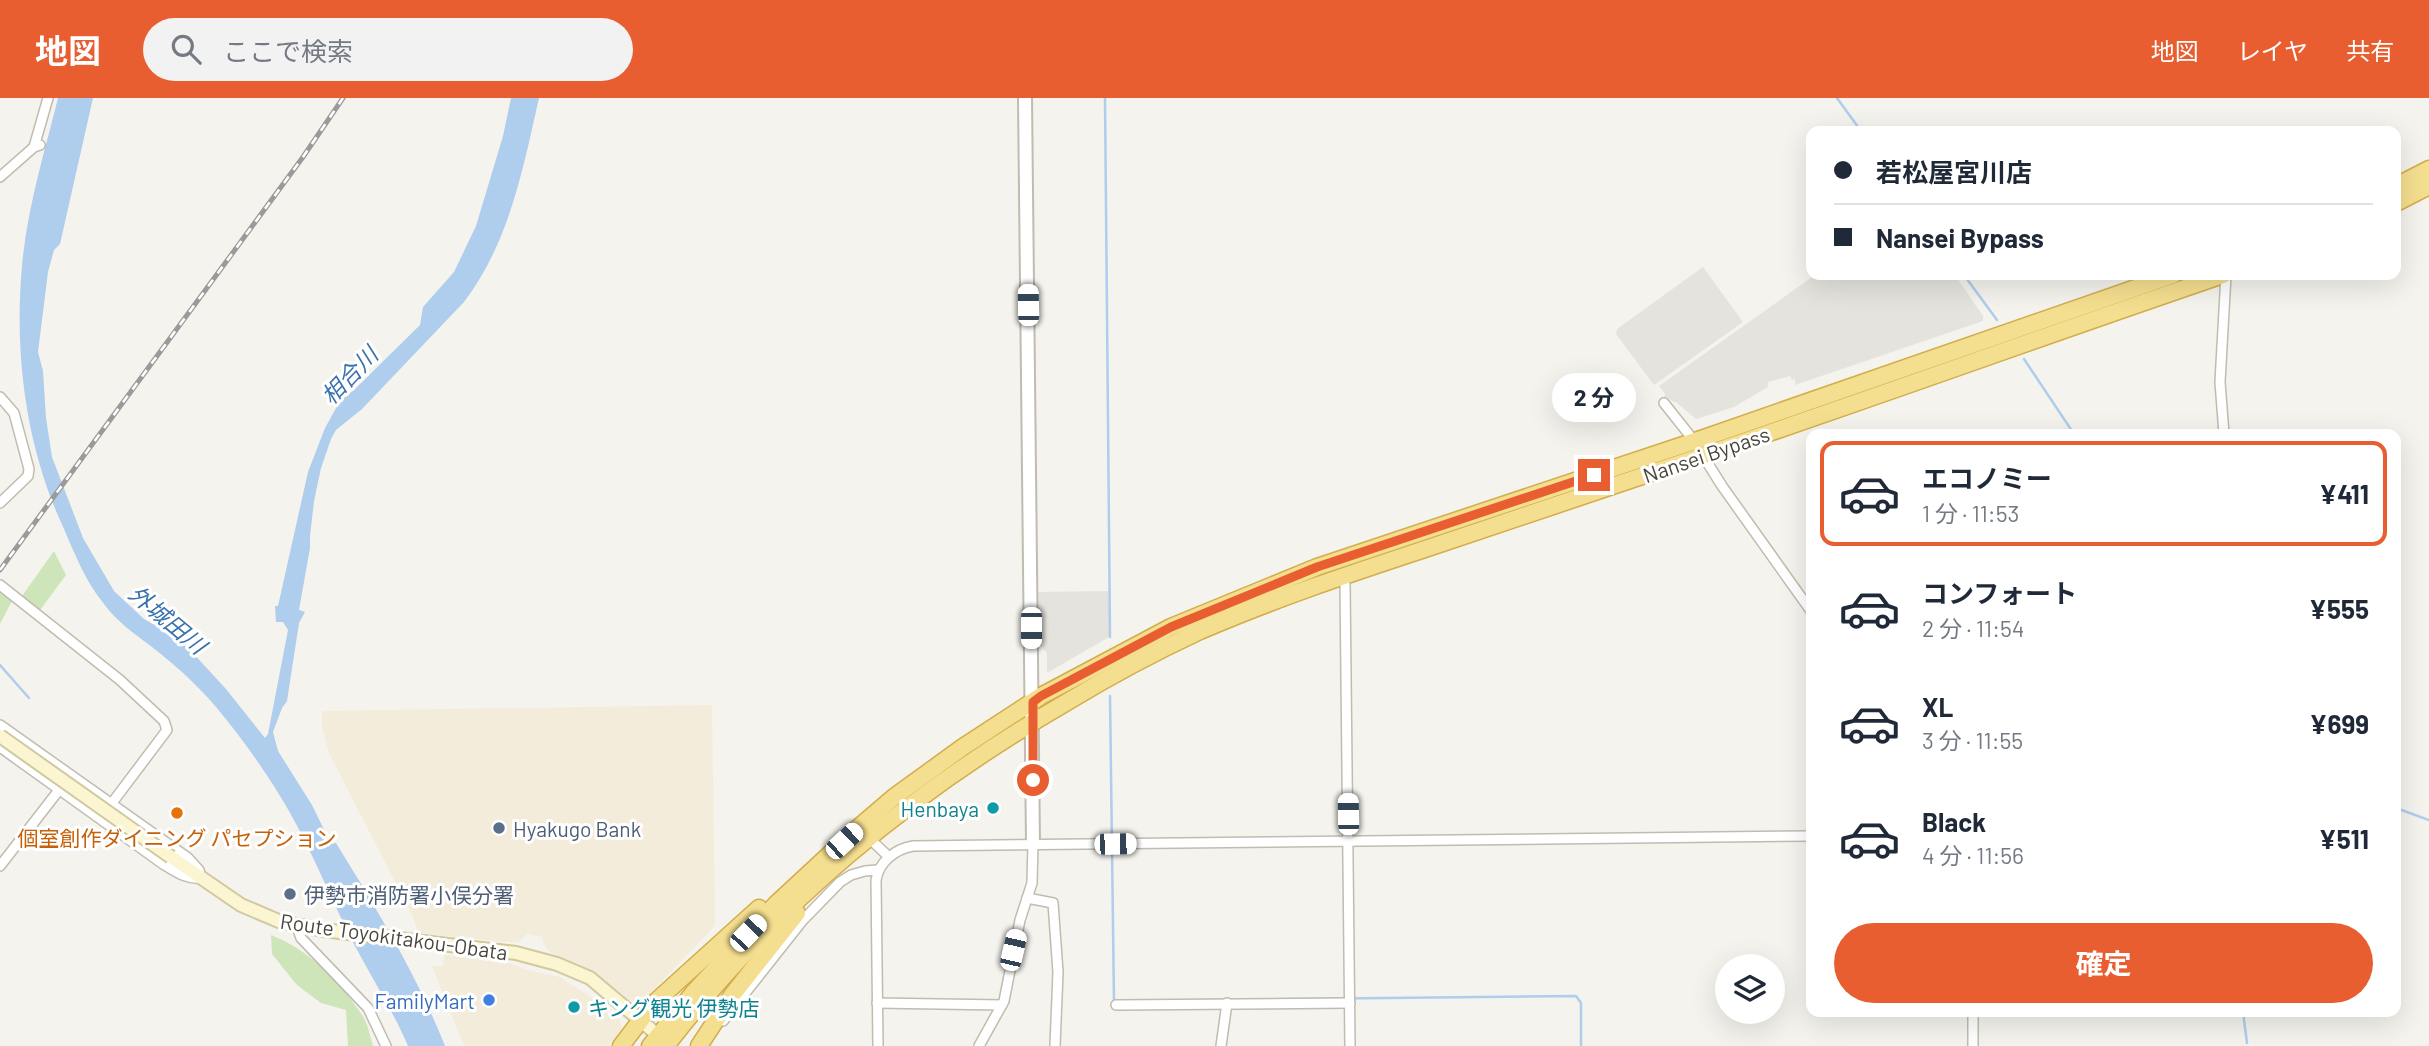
<!DOCTYPE html>
<html lang="ja">
<meta charset="utf-8">
<style>
:root{--surface:#fff;--page:#f2f2f3;--text:#1f2937;--muted:#747a83;--line:#e0e1e3;--accent:#e85e30}
body{margin:0;font-family:Barlow,"Noto Sans JP",sans-serif;background:var(--page);color:var(--text);height:100vh;display:flex;flex-direction:column;font-size:26px;white-space:nowrap}
*{box-sizing:border-box;margin:0}
p{font-size:23px;color:var(--muted)}
.icon{flex:none;width:38px;height:38px;fill:none;stroke:currentColor;stroke-width:2;stroke-linecap:round;stroke-linejoin:round}
.map{position:relative;flex:1;overflow:hidden}
.sheet{position:absolute;left:1806px;top:331px;width:595px;height:588px;display:flex;flex-direction:column;background:var(--surface);border-radius:14px;box-shadow:0 7px 28px #0002}
.sheet>*{flex:none}
.hud{position:absolute;left:1806px;top:28px;width:595px;height:154px;border-radius:14px;box-shadow:0 7px 28px #0002;display:grid;align-content:center;height:154px;padding:0 28px;background:var(--surface)}
.buttons{position:absolute;left:1715px;top:856px;display:grid;gap:14px}
.buttons a{display:grid;place-items:center;width:70px;height:70px;border-radius:50%;background:var(--surface);box-shadow:0 7px 28px #0002;font-size:35px}
.end{position:absolute;width:32px;height:32px;margin:-16px;border:9px solid #e85e30;background:#fff;box-shadow:0 0 0 4px #fff}
.from{border-radius:50%}
.bubble{position:absolute;height:49px;border-radius:24px;background:var(--surface);box-shadow:0 7px 28px #0002;font-size:23px;font-weight:700;line-height:49px;text-align:center}
.car{position:absolute;width:21px;height:42px;margin:-21px -10px;border-radius:9px;box-shadow:0 0 5px 2px #0007;background:linear-gradient(#fff 24%,#345 0 40%,#fff 0 76%,#345 0 86%,#fff 0)}
.hud b{display:flex;align-items:center;gap:24px;height:66px;font-size:26px}
.hud b+b{border-top:2px solid var(--line)}
.hud i{width:18px;height:18px;background:var(--text)}
ul{padding:12px 0 0;list-style:none}
li{display:flex;align-items:center;gap:21px;height:105px;margin:0 14px 10px;padding:0 14px;border:4px solid transparent;border-radius:14px}
li div{flex:1}
li b{display:block;font-size:26px}
li em{font-style:normal;font-weight:700}
li.selected{border-color:var(--accent)}
li>.icon{width:63px;height:63px;stroke-width:1.5}
.primary-button{display:flex;gap:14px;margin-top:auto;padding:14px 28px}
.primary-button a{flex:1;height:80px;border-radius:42px;background:var(--accent);color:#fff;font-size:28px;font-weight:700;line-height:80px;text-align:center}
header{display:flex;align-items:center;gap:42px;box-sizing:border-box;height:98px;padding:0 35px;background:var(--accent);color:#fff}
header strong{font-size:33px}
nav{display:flex;gap:38px;margin-inline-start:auto;font-size:24px}
.search{width:490px;height:63px;background:var(--page);display:flex;align-items:center;gap:18px;box-sizing:border-box;padding:0 24px;border-radius:38px;color:var(--muted);font-size:26px}
.map>svg:first-child{display:block}
.commercial{fill:#f4ecda}
.industrial{fill:#e5e3de}
.green{fill:#cde5b9}
.water{fill:#afcdec}
.lines{fill:none;stroke-linecap:round;stroke-linejoin:round}
.stream{stroke:#afcdec;stroke-width:2.5}
.minor-casing{stroke:#c0bcb0;stroke-width:12}
.tertiary-casing{stroke:#c0bcb0;stroke-width:16}
.secondary-casing{stroke:#d0c9a0;stroke-width:16}
.trunk-casing{stroke:#d2ad4a;stroke-width:19}
.minor{stroke:#fff;stroke-width:9}
.tertiary{stroke:#fff;stroke-width:12}
.secondary{stroke:#fbf5d1;stroke-width:12}
.trunk{stroke:#f4de8f;stroke-width:16}
.rail-casing{stroke:#9a9a9a;stroke-width:5}
.rail{stroke:#fff;stroke-width:2.5;stroke-dasharray:8;stroke-linecap:butt}
.secondary-bridge-casing{stroke:#d0c9a0;stroke-width:16;stroke-linecap:butt}
.secondary-bridge{stroke:#fbf5d1;stroke-width:12}
.route{stroke:#e85e30;stroke-width:9}
.culture-dot{fill:#0f9aa8;stroke:#fff;stroke-width:2.5}
.food-dot{fill:#e8710a;stroke:#fff;stroke-width:2.5}
.service-dot{fill:#5c6f8a;stroke:#fff;stroke-width:2.5}
.shop-dot{fill:#3f7fe0;stroke:#fff;stroke-width:2.5}
.labels{text-anchor:middle;dominant-baseline:central;stroke-width:6;stroke-linejoin:round;paint-order:stroke}
.street-label{font-size:21px;fill:#49453a;stroke:#fff}
.culture-label{font-size:21px;fill:#0d838f;stroke:#fff;text-anchor:end}
.service-label{font-size:21px;fill:#4e5e75;stroke:#fff;text-anchor:start}
.food-label{font-size:21px;fill:#c56008;stroke:#fff}
.shop-label{font-size:21px;fill:#366cbe;stroke:#fff;text-anchor:end}
.water-label{font-size:23px;font-style:italic;fill:#3b72ae;stroke:#fff}
</style>
<header>
<strong>地図</strong>
<div class="search"><svg class="icon" aria-label="search" viewBox="0 0 24 24"><circle cx="10" cy="10" r="6"/><path d="M15 15l6 6"/></svg>ここで検索</div>
<nav><a>地図</a><a>レイヤ</a><a>共有</a></nav>
</header>
<div class="map">
<svg width="2429" height="948" viewBox="0 0 2429 948">
<rect width="100%" height="100%" fill="#f5f3ed"/>
<g class="commercial">
<path d="M712 607 715 825 712 831 640 906 632 904 603 881 550 854 545 848 542 839 527 836 518 844H505L418 835 413 819 329 655 322 629V613Z"/>
<path d="M444 857 511 866 528 872 560 879 600 905 620 922 622 930 609 948H464L432 868H443Z"/>
</g>
<g class="industrial">
<path d="M1703 169 1743 224 1654 287 1616 236 1617 231Z"/>
<path d="M1815 177H1955L1983 218V223L1795 287V281L1792 282 1790 278 1768 284V289L1734 309 1696 321 1677 305 1664 299 1665 296 1659 288Z"/>
<path d="M1109 493V539L1047 575V555L1037 542V494Z"/>
</g>
<g class="green">
<path d="M54 453 66 477 40 512 22 498Z"/>
<path d="M0 493 12 503 0 526Z"/>
<path d="M271 837C309 852 340 883 362 917 368 925 370 938 373 948H348L346 912 321 905 297 887 272 856Z"/>
</g>
<path class="water" d="M58 0H93L60 146 54 152 48 174 38 254 43 273 46 320 52 359 83 440 114 493 144 521 176 539 191 553 226 591 265 640 268 636 288 532 283 524H276L275 508H278L308 374 325 330 340 303 354 292 420 227 423 209 454 174 476 128 503 38 511 0H539C523 71 509 145 464 204L362 311 336 332 331 341 321 370 314 403 310 438V450L299 512 305 514 299 525 287 603 282 610 273 634 278 653 312 707 331 746 336 745C376 810 417 877 445 948H408C393 913 373 882 355 848 332 804 314 757 289 713 270 680 249 650 225 620 204 593 179 570 152 549 135 536 117 524 104 506 86 484 75 457 64 431 26 350 14 257 22 168 27 111 44 56 58 0Z"/>
<g class="lines">
<g class="stream">
<path d="M1105 0 1110 539"/>
<path d="M1837 0 1861 33"/>
<path d="M1964 177 1997 222"/>
<path d="M2024 261 2074 336"/>
<path d="M0 567 29 600"/>
<path d="M1110 598 1114 903 1576 898 1581 905V948"/>
<path d="M2396 710 2429 722"/>
<path d="M2243 914 2247 945"/>
</g>
<defs>
<g id="minor">
<path d="M34 49 48 0"/>
<path d="M0 79 34 49 40 47"/>
<path d="M0 299 14 315 29 371 28 378 0 405"/>
<path d="M1664 305 1695 344"/>
<path d="M2224 336 2220 284 2226 177"/>
<path d="M1702 356 1722 388 1811 513"/>
<path d="M1345 485 1350 948"/>
<path d="M0 487 120 582 164 623 167 632 112 705"/>
<path d="M0 627 188 760 199 772 201 780C187 782 175 773 163 766L0 649"/>
<path d="M869 740 889 759"/>
<path d="M0 768 59 692"/>
<path d="M1027 800 1053 805 1058 874 1055 948"/>
<path d="M297 829 301 840 368 910 386 948"/>
<path d="M877 905 1002 907"/>
<path d="M1116 907 1350 905"/>
<path d="M1973 914V948"/>
<path d="M723 923 803 822 840 784 851 777 865 773 877 772"/>
<path d="M878 948 876 782C879 764 895 751 913 748L1811 738"/>
<path d="M979 948 1004 903 1020 822 1032 785 1033 746"/>
<path d="M1221 948 1227 905"/>
</g>
<path id="tertiary" d="M1025 0 1033 746"/>
<path id="secondary" d="M171 759 241 807 281 824 323 832 516 855 557 866 590 880 653 933"/>
<g id="trunk">
<path d="M2396 88 2429 71"/>
<path d="M2396 105 2429 88"/>
<path d="M621 948 653 906 759 810"/>
<path d="M650 948 693 895 777 805 859 729 894 699 963 649 1041 598 1171 529 1317 469 1695 343 2173 177"/>
<path d="M666 948C777 804 910 695 1067 604 1110 578 1155 554 1200 533 1274 501 1349 476 1425 451 1507 423 1588 396 1669 369 1854 307 2038 240 2223 177"/>
<path d="M699 948 733 896 797 815"/>
</g>
</defs>
<use href="#minor" class="minor-casing"/>
<use href="#tertiary" class="tertiary-casing"/>
<use href="#secondary" class="secondary-casing"/>
<use href="#trunk" class="trunk-casing"/>
<use href="#minor" class="minor"/>
<use href="#tertiary" class="tertiary"/>
<use href="#secondary" class="secondary"/>
<use href="#trunk" class="trunk"/>
<defs>
<path id="rail" d="M0 472 303 59 343 0"/>
</defs>
<use href="#rail" class="rail-casing"/>
<use href="#rail" class="rail"/>
<defs>
<path id="secondary-bridge" d="M0 638 171 759"/>
</defs>
<use href="#secondary-bridge" class="secondary-bridge-casing"/>
<use href="#secondary-bridge" class="secondary-bridge"/>
</g>
<g class="lines">
<path class="route" d="M1033 682V604L1041 598 1171 529 1317 469 1594 377"/>
</g>
<g class="culture-dot">
<circle cx="993" cy="710" r="7"/>
<circle cx="574" cy="909" r="7"/>
</g>
<circle class="food-dot" cx="177" cy="715" r="7"/>
<g class="service-dot">
<circle cx="499" cy="730" r="7"/>
<circle cx="290" cy="796" r="7"/>
</g>
<circle class="shop-dot" cx="489" cy="902" r="7"/>
<g class="labels">
<g class="street-label">
<text transform="translate(1706 356) rotate(-19)">Nansei Bypass</text>
<text transform="translate(394 838) rotate(8)">Route Toyokitakou-Obata</text>
</g>
<g class="culture-label">
<text x="979" y="710">Henbaya</text>
<text x="588" y="909" text-anchor="start">キング観光 伊勢店</text>
</g>
<g class="service-label">
<text x="513" y="730">Hyakugo Bank</text>
<text x="304" y="796">伊勢市消防署小俣分署</text>
</g>
<g class="food-label">
<text x="177" y="739">個室創作ダイニング パセプション</text>
</g>
<g class="shop-label">
<text x="475" y="902">FamilyMart</text>
</g>
<g class="water-label">
<text transform="translate(349 277) rotate(-46)">相合川</text>
<text transform="translate(168 521) rotate(40)">外城田川</text>
</g>
</g>
</svg>
<div class="buttons">
<a><svg class="icon" aria-label="layers" viewBox="0 0 24 24"><path d="M12 4l9 5-9 5-9-5zM3 14l9 5 9-5"/></svg></a>
</div>
<i class="end from" style="left:1033px;top:682px"></i>
<i class="end" style="left:1594px;top:377px"></i>
<div class="bubble" style="left:1552px;top:275px;width:84px">2 分</div>
<i class="car" style="left:1028px;top:207px;rotate:359deg"></i>
<i class="car" style="left:1031px;top:530px;rotate:180deg"></i>
<i class="car" style="left:1348px;top:716px;rotate:359deg"></i>
<i class="car" style="left:844px;top:743px;rotate:47deg"></i>
<i class="car" style="left:1115px;top:746px;rotate:89deg"></i>
<i class="car" style="left:748px;top:835px;rotate:44deg"></i>
<i class="car" style="left:1013px;top:852px;rotate:13deg"></i>
<div class="hud">
<b><i class="from"></i>若松屋宮川店</b>
<b><i></i>Nansei Bypass</b>
</div>
<section class="sheet">
<ul>
<li class="selected"><svg class="icon" aria-label="car" viewBox="0 0 24 24"><path d="M5 17H2v-5l4-1 3-4h7l3 4 3 1v5h-3M9 17h6M6 11h13"/><circle cx="7" cy="17" r="2"/><circle cx="17" cy="17" r="2"/></svg><div><b>エコノミー</b><p>1 分 · 11:53</p></div><em>¥411</em></li>
<li><svg class="icon" aria-label="car" viewBox="0 0 24 24"><path d="M5 17H2v-5l4-1 3-4h7l3 4 3 1v5h-3M9 17h6M6 11h13"/><circle cx="7" cy="17" r="2"/><circle cx="17" cy="17" r="2"/></svg><div><b>コンフォート</b><p>2 分 · 11:54</p></div><em>¥555</em></li>
<li><svg class="icon" aria-label="car" viewBox="0 0 24 24"><path d="M5 17H2v-5l4-1 3-4h7l3 4 3 1v5h-3M9 17h6M6 11h13"/><circle cx="7" cy="17" r="2"/><circle cx="17" cy="17" r="2"/></svg><div><b>XL</b><p>3 分 · 11:55</p></div><em>¥699</em></li>
<li><svg class="icon" aria-label="car" viewBox="0 0 24 24"><path d="M5 17H2v-5l4-1 3-4h7l3 4 3 1v5h-3M9 17h6M6 11h13"/><circle cx="7" cy="17" r="2"/><circle cx="17" cy="17" r="2"/></svg><div><b>Black</b><p>4 分 · 11:56</p></div><em>¥511</em></li>
</ul>
<div class="primary-button"><a>確定</a></div>
</section>
</div>
